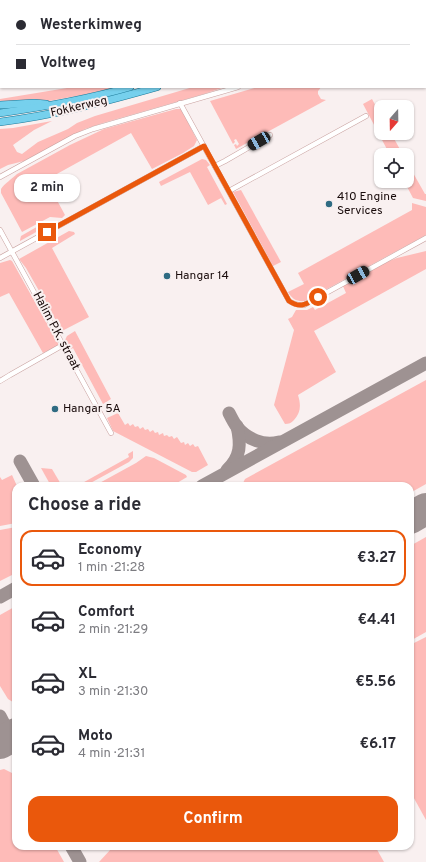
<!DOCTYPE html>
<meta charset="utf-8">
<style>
:root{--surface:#fff;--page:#f2f2f3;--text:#2b2b33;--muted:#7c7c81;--line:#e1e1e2;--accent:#ea580c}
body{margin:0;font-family:Overpass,sans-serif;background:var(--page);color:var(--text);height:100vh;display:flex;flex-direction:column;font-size:15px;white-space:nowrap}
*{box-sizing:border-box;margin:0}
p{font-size:13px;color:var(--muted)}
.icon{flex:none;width:22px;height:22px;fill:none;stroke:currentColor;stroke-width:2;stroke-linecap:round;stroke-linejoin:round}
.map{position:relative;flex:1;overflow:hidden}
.drawer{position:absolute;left:12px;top:482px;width:402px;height:368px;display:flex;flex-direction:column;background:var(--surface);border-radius:12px;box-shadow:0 1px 3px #0004}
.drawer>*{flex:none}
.guide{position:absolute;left:0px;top:0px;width:426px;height:88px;box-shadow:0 1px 3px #0004;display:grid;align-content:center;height:88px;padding:0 16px;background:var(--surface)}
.needle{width:26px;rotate:200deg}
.controls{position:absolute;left:374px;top:100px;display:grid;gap:8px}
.controls a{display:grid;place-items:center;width:40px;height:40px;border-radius:8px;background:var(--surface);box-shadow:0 1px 3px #0004;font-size:20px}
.end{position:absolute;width:18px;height:18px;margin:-9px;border:5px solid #ea580c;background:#fff;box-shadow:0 0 0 2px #fff}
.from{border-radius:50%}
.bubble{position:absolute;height:28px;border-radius:12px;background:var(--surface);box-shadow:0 1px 3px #0004;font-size:13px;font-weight:700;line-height:28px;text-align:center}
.car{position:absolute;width:12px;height:24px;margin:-12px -6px;border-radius:5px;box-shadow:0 0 3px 1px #0007;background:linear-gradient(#222 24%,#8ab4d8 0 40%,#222 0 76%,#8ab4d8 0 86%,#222 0)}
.guide b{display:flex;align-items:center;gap:14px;height:38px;font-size:15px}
.guide b+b{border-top:1px solid var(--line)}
.guide i{width:10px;height:10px;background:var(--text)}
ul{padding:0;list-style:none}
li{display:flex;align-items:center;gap:12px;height:56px;margin:0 8px 6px;padding:0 8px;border:2px solid transparent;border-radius:12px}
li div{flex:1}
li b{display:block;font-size:15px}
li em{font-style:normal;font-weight:700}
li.current{border-color:var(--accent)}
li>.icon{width:36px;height:36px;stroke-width:1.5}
h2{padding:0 16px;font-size:18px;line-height:48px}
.button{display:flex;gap:8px;margin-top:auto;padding:8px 16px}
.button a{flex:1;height:46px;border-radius:12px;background:var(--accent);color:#fff;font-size:16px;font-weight:700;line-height:46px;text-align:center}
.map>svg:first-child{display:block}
.green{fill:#febbb8}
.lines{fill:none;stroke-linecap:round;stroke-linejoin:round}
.taxiway{stroke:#9e9292;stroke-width:13}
.runway{stroke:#9e9292;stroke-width:32}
.street-casing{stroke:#c9a2a0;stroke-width:5.5}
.primary-casing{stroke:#1a7796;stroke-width:8}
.street{stroke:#fff;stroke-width:4.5}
.primary{stroke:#76d0ed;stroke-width:7}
.route{stroke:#ea580c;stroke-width:5}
.poi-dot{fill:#2f6b82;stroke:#f9f0f0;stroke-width:1.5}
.labels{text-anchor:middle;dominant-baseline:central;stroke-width:4;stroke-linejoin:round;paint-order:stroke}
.street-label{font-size:12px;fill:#190b0b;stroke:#f9f0f0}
.poi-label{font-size:12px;fill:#190b0b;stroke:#f9f0f0;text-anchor:start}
</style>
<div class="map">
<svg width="426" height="862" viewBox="0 0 426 862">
<rect width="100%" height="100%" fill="#f9f0f0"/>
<g class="green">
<path d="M73 87H119L88 94 49 101 0 103V99Z"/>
<path d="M193 87H225L204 94 103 123 85 129 24 161 8 165 0 169V129L13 128 52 121 34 130 13 145 17 152 22 154 38 142 68 129 77 123 95 116Z"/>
<path d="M258 87H321L319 90 318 91V94L321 99 326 100 236 149 234 145 236 144 237 146 239 144 236 139 234 140 235 142 233 144 210 101Z"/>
<path d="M372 99 381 116V133H391L403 155H390L363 104Z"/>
<path d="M176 109H181L197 140 194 146 183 153 152 169 131 133 46 180 65 215 62 218 50 217 22 232 1 193V189C5 183 12 179 17 174L70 145 104 129Z"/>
<path d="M202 159 206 160 210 165 207 167 227 204 225 205 221 198 208 205 190 172 161 186 159 182Z"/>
<path d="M408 164 425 194H426V201L413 198 404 181H407V165Z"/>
<path d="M241 190 281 262 273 266 233 192Z"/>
<path d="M412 203 426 207V235L305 301C297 302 292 299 288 292L304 284 298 273 412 210Z"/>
<path d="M47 221H56L20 241V240L21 236Z"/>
<path d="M69 231 74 232 75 234 52 248 89 317 62 331 26 268 19 259Z"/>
<path d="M426 251V269L314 331 336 372 298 395C301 405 301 412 294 420 291 423 289 424 285 424L274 405 294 330 288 319 292 317 296 310H307L313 307 315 310 346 293 343 286 389 261 397 258Z"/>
<path d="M10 260 12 261 59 345 43 353 9 293 0 297V263Z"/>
<path d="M75 331 111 399 103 404 73 348 70 350 65 340 67 336Z"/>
<path d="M426 380V484L410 493V486H243V483L245 479Z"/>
<path d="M118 413 125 425 128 423 130 426 133 424 135 427 138 426 140 429 143 427 145 430 148 429 150 432 153 430 155 433 158 432 159 435 163 433 164 436 167 435 169 437 172 436 174 439 177 437 181 443 184 442 185 445 188 443 190 446 193 444 195 447 198 446 208 465 196 472H192L113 431 107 418Z"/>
<path d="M133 451V458L129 462 85 486H77L129 457 128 454Z"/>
<path d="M146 456 154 458 186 475 187 477 172 486H94L136 463Z"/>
<path d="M41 468 52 469 62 486H51Z"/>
<path d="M12 475 17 486H16V523L0 526V477L2 480Z"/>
<path d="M16 527V573L0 581V530Z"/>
<path d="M426 537V632L410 641V546Z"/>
<path d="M16 606V704L8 699 0 686V615Z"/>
<path d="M426 637V820L410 791V645Z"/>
<path d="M4 769 12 773 16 777V846H55L64 862H0V770Z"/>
<path d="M115 846H375L384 862H99L111 849Z"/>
</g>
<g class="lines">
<g class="taxiway">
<path d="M229 413C231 417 234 423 237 427 247 439 263 446 279 442"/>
<path d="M20 461 34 486"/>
<path d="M227 470C241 457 241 444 237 426"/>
<path d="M202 486 426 363"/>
<path d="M0 597 16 588"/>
<path d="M0 716 16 747"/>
<path d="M71 846 80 862"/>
</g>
<g class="runway">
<path d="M410 518 426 509"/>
<path d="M0 743 16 734"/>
</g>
<defs>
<g id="street">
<path d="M226 1 229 0"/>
<path d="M425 28 426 27"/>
<path d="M0 57 1 56"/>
<path d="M180 103 289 301C294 304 298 306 304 305L426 238"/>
<path d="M215 166 225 161 270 135"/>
<path d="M0 177 75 136 93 129 238 87"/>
<path d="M229 191 366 116"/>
<path d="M0 230 111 433"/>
<path d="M0 258 204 146"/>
<path d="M0 381 10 375 63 345"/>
</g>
<g id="primary">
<path d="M412 1 414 0"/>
<path d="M425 3 426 2"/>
<path d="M0 105 34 103 46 104"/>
<path d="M0 113C44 107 88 99 130 87"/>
<path d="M0 122C55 115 104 102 157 87"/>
</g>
</defs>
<use href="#street" class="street-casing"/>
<use href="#primary" class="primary-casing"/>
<use href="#street" class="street"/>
<use href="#primary" class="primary"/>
</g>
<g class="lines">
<path class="route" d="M47 232 204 146 289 301C301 309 306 304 318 297"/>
</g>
<g class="poi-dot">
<circle cx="329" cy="204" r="4"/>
<circle cx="167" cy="276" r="4"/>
<circle cx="55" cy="409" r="4"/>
</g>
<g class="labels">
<g class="street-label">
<text transform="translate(79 107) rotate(-13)">Fokkerweg</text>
<text transform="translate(56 331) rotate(62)">Halim P.K. straat</text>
</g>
<g class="poi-label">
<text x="337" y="197">410 Engine<tspan x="337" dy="14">Services</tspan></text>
<text x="175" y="276">Hangar 14</text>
<text x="63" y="409">Hangar 5A</text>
</g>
</g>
</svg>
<div class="controls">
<a><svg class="needle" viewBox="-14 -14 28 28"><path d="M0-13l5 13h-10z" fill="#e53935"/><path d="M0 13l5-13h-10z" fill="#7c7c81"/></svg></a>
<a><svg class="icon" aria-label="locate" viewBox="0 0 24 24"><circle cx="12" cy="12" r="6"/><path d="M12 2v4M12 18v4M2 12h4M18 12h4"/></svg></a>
</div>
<i class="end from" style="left:318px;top:297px"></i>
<i class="end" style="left:47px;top:232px"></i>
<div class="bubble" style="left:14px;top:174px;width:66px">2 min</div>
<i class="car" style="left:259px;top:141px;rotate:240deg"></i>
<i class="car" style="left:358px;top:275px;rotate:61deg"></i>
<div class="guide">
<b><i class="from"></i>Westerkimweg</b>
<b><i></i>Voltweg</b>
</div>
<section class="drawer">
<h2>Choose a ride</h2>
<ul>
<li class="current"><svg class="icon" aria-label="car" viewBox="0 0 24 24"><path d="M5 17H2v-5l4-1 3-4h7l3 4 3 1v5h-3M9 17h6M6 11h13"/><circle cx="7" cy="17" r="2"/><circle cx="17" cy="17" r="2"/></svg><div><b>Economy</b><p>1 min · 21:28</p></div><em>€3.27</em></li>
<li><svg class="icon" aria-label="car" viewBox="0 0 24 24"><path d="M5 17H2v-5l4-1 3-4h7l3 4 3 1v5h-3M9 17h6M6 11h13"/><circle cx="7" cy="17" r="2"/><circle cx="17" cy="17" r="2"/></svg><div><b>Comfort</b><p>2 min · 21:29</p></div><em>€4.41</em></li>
<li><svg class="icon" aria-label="car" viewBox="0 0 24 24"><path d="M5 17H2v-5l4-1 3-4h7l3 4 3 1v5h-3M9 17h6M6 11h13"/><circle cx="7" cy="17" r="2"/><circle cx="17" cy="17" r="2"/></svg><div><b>XL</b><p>3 min · 21:30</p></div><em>€5.56</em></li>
<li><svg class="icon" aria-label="car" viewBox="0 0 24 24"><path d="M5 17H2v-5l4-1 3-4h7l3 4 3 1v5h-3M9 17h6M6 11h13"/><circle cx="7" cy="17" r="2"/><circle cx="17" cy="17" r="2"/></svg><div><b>Moto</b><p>4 min · 21:31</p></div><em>€6.17</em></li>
</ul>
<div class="button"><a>Confirm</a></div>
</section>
</div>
